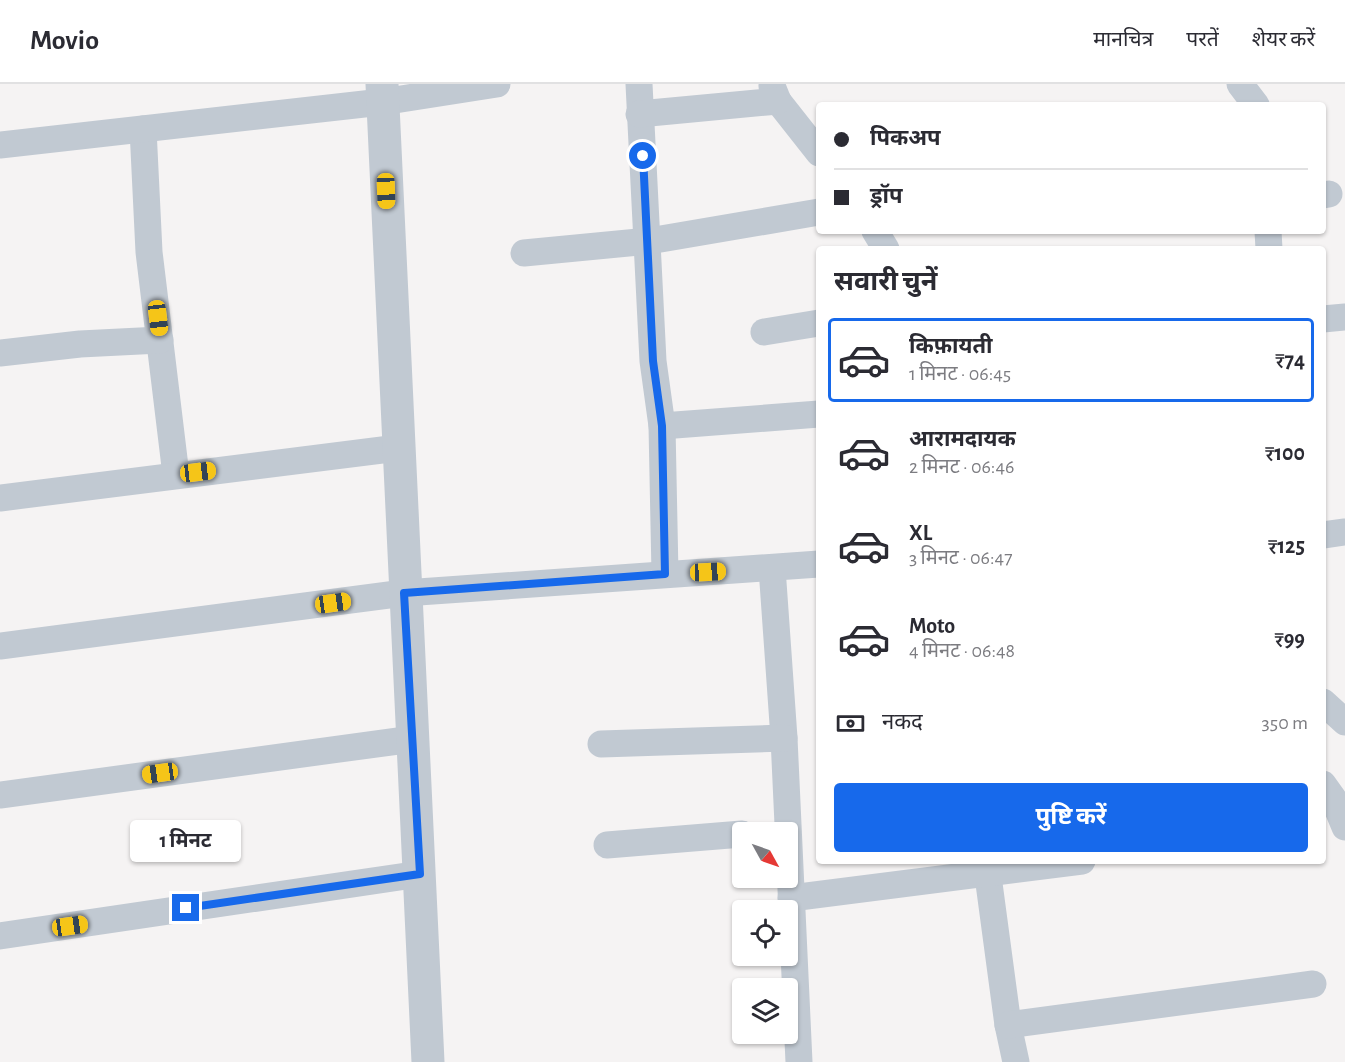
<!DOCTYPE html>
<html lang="hi">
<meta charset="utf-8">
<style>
:root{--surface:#fff;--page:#f2f2f3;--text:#2b2b33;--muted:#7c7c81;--line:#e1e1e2;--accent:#1769eb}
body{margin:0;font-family:"Alegreya Sans","Noto Sans Devanagari",sans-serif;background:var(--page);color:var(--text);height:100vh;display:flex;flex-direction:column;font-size:22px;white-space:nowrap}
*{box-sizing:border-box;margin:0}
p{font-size:20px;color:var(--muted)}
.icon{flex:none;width:33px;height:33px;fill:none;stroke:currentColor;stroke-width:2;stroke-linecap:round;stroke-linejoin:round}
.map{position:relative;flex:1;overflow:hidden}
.drawer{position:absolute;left:816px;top:162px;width:510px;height:618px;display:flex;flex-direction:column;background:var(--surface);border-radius:6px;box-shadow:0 2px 4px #0004}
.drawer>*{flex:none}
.top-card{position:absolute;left:816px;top:18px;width:510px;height:132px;border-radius:6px;box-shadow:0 2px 4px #0004;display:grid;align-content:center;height:132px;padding:0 18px;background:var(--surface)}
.needle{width:39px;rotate:130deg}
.buttons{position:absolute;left:732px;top:738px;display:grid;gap:12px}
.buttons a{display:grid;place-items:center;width:66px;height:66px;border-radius:6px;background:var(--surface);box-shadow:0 2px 4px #0004;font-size:30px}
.end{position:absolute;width:27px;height:27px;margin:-14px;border:8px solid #1769eb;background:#fff;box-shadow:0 0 0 3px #fff}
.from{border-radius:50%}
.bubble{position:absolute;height:42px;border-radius:6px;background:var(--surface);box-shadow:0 2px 4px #0004;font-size:20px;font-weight:700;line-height:42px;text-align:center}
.car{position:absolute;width:18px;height:36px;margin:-18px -9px;border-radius:8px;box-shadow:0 0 4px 2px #0007;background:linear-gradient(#f5c518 24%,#345 0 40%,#f5c518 0 76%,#345 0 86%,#f5c518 0)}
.top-card b{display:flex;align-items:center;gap:21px;height:57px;font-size:22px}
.top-card b+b{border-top:2px solid var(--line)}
.top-card i{width:15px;height:15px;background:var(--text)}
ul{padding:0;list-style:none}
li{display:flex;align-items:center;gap:18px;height:84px;margin:0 12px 9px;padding:0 6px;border:3px solid transparent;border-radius:6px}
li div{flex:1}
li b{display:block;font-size:22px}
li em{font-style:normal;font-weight:700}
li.selected{border-color:var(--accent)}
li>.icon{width:54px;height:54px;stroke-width:1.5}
h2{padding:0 18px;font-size:27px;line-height:72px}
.pay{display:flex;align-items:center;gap:15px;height:66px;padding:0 18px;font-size:22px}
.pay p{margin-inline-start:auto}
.primary-button{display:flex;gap:12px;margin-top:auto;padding:12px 18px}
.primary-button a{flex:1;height:69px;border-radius:6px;background:var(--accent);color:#fff;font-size:24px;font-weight:700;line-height:69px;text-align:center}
header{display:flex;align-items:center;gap:36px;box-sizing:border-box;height:84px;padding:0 30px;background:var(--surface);border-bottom:2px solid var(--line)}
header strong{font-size:28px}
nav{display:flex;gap:33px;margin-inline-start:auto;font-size:21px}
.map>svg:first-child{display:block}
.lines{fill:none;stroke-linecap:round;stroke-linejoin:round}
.minor{stroke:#c1c9d2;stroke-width:27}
.tertiary{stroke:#c1c9d2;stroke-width:33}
.route{stroke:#1769eb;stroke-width:8}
</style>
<header>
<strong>Movio</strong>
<nav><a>मानचित्र</a><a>परतें</a><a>शेयर करें</a></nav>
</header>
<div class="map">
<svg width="1345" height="978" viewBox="0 0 1345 978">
<rect width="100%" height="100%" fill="#f5f3f3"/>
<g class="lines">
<g class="minor">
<path d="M639 0 653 277 662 342 665 490"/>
<path d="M1240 0 1256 21"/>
<path d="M772 2 778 17 819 69"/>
<path d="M639 30 778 17"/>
<path d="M143 45 149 168 176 391"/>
<path d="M0 61 382 18 497 0"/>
<path d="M1323 111 1329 110"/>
<path d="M875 147 886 165"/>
<path d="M1268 147 1269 165"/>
<path d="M524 169 649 157 819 128"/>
<path d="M1323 235 1345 233"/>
<path d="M764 248 819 239"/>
<path d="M0 269 80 260 160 256"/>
<path d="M662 342 819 330"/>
<path d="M0 414 398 364"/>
<path d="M1323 451 1345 448"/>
<path d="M772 484 784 654 799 978"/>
<path d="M0 562 404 509 819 480"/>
<path d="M1323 618 1345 638"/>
<path d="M601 660 784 654"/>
<path d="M1323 700 1333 714 1345 743"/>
<path d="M0 711 413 655"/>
<path d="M607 761 742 750"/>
<path d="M986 777 1008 941 1016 978"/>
<path d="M791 814 1082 777"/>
<path d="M0 852 420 790"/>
<path d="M1008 941 1313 900"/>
</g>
<path class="tertiary" d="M382 0 428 978"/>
</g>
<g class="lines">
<path class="route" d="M186 824 420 790 404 509 665 490 662 342 653 277 643 72"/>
</g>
</svg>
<div class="buttons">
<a><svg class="needle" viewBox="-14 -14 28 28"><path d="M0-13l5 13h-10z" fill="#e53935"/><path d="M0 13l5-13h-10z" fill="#7c7c81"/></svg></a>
<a><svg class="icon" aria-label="locate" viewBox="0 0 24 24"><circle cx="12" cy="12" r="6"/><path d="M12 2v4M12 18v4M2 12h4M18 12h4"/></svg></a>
<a><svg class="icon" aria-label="layers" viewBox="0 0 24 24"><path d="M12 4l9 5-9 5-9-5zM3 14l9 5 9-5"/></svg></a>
</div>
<i class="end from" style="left:643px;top:72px"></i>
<i class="end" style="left:186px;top:824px"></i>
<div class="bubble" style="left:130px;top:736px;width:111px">1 मिनट</div>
<i class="car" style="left:386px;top:107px;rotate:178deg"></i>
<i class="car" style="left:158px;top:234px;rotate:173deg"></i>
<i class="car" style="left:198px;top:388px;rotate:83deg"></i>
<i class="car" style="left:708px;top:488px;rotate:87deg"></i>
<i class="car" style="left:333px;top:519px;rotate:82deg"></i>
<i class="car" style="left:160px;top:689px;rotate:262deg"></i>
<i class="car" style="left:70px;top:842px;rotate:82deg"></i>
<div class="top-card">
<b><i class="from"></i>पिकअप</b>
<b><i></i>ड्रॉप</b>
</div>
<section class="drawer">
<h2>सवारी चुनें</h2>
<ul>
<li class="selected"><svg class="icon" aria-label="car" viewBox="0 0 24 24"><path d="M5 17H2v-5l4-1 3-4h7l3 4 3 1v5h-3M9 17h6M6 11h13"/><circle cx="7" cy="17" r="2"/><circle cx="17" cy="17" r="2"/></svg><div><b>किफ़ायती</b><p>1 मिनट · 06:45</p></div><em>₹74</em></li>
<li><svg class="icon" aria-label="car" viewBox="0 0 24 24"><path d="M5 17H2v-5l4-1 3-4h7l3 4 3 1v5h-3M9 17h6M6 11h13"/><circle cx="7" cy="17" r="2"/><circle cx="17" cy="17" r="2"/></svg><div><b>आरामदायक</b><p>2 मिनट · 06:46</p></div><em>₹100</em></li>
<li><svg class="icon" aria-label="car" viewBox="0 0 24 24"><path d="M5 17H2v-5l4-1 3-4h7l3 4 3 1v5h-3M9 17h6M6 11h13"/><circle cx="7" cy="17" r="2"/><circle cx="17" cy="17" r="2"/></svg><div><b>XL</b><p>3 मिनट · 06:47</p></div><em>₹125</em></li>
<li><svg class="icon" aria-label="car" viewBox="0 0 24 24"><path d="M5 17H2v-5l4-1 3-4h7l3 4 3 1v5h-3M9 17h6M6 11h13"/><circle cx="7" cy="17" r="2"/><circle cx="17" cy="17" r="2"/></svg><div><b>Moto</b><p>4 मिनट · 06:48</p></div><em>₹99</em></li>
</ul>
<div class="pay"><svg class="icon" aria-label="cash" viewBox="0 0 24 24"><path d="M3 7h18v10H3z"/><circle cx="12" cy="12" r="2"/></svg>नकद<p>350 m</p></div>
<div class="primary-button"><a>पुष्टि करें</a></div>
</section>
</div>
